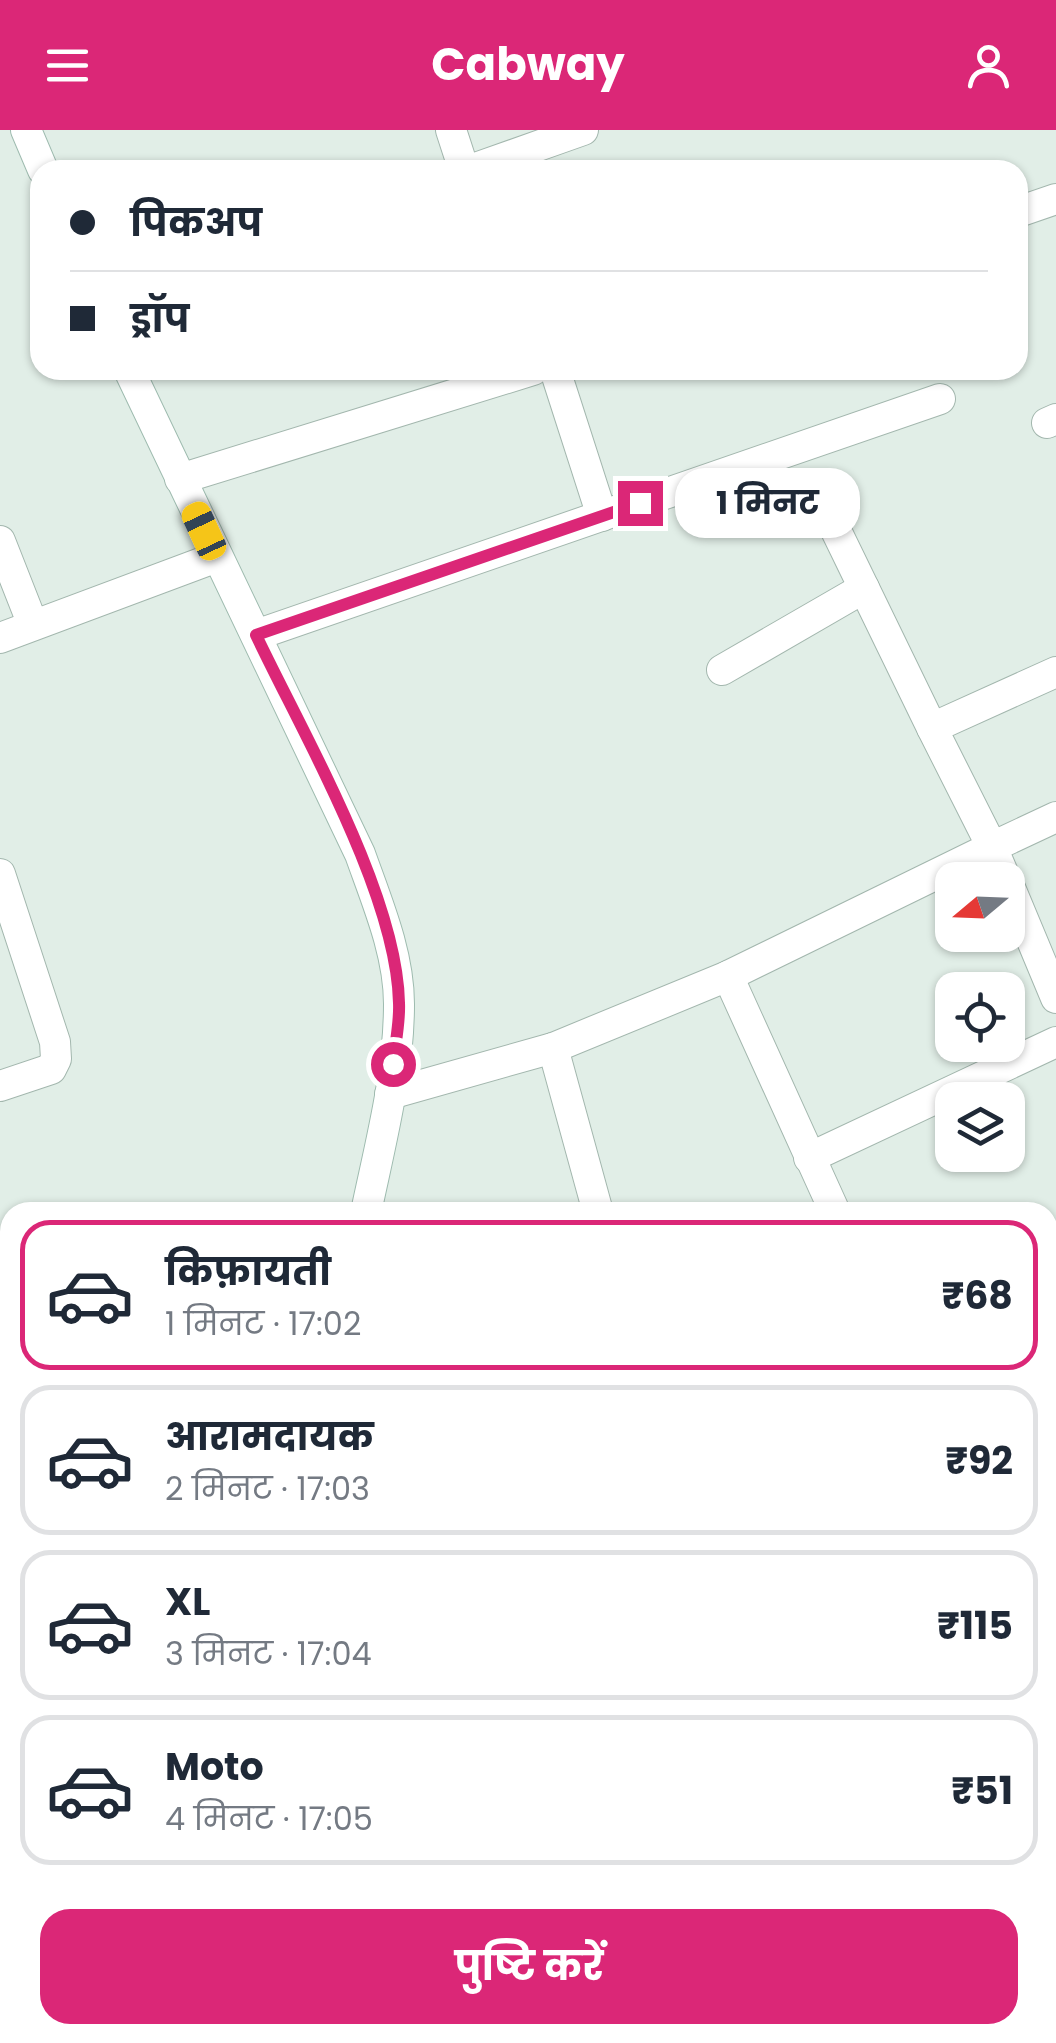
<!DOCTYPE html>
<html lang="hi">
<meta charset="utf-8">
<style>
:root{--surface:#fff;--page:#f6f6f7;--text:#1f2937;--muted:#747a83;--line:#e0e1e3;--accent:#db2777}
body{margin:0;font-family:Poppins,"Noto Sans Devanagari",sans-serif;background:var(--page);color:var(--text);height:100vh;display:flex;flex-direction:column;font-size:38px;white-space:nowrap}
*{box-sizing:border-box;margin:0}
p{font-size:32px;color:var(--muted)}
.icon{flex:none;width:55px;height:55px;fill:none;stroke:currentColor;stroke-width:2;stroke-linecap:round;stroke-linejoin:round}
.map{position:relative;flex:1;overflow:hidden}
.sheet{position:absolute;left:0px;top:1072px;width:1058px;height:842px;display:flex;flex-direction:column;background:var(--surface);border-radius:30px 30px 0 0;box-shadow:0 2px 8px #0004}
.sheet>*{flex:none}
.guide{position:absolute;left:30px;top:30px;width:998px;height:220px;border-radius:30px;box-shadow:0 2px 8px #0004;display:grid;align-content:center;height:220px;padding:0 40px;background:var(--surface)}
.needle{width:65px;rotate:251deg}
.fabs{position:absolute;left:935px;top:732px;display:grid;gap:20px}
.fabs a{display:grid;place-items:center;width:90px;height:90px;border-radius:20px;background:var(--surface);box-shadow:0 2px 8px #0004;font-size:50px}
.end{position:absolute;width:45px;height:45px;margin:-22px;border:12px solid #db2777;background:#fff;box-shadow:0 0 0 5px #fff}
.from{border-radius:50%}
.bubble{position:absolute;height:70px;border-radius:30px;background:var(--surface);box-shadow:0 2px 8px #0004;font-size:32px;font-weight:700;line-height:70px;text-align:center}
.car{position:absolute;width:30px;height:60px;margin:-30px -15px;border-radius:12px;box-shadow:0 0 8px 2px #0007;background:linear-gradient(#f5c518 24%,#345 0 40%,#f5c518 0 76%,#345 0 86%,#f5c518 0)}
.guide b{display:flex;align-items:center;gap:35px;height:95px;font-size:38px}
.guide b+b{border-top:2px solid var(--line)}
.guide i{width:25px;height:25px;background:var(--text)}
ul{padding:18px 0 0;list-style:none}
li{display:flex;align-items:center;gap:30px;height:150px;margin:0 20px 15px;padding:0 20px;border:5px solid var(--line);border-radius:30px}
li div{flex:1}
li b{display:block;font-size:38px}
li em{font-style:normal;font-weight:700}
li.current{border-color:var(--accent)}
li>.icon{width:90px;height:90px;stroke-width:1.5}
.cta{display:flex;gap:20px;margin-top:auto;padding:20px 40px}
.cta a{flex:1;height:115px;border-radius:30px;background:var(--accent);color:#fff;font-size:40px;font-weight:700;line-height:115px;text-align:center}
header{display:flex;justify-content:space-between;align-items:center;height:130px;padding:0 40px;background:var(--accent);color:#fff;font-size:45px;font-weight:700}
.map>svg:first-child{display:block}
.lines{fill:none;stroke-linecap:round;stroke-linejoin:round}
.street-casing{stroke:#a3b7ae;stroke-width:32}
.secondary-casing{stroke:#9ebbaf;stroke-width:32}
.street{stroke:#fff;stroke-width:30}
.secondary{stroke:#fff;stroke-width:30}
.route{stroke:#db2777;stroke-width:12}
</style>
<header><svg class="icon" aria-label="menu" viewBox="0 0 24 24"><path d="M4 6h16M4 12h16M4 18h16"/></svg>Cabway<svg class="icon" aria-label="person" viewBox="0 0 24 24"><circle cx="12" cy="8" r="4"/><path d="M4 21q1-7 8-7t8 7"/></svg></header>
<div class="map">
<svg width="1056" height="1913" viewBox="0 0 1056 1913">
<rect width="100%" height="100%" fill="#e1eee7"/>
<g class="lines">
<defs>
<g id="street">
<path d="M451 0 464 40"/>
<path d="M470 40 583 0"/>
<path d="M1018 82 1056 69"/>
<path d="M555 240 602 386"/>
<path d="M1047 293 1056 289"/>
<path d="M180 349 533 240"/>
<path d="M827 382 932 598"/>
<path d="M0 411 33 495"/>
<path d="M256 505 940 269"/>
<path d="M0 508 217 427"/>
<path d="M722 540 864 458"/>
<path d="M1056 542 932 598 992 717 1056 687"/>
<path d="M1008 753 1056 868"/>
<path d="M728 846 835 1082"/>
<path d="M553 918 598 1082"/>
<path d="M0 956 51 939 56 929 55 912 0 744"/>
<path d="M390 964 553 918 728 846 992 717 1006 750"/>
<path d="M809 1028 1056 912"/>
<path d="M1048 1375 1056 1371"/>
<path d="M0 1385 10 1418"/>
<path d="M0 1491 10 1489"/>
<path d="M1048 1534 1056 1531"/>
<path d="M1048 1815 1056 1813"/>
<path d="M569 1905 571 1913"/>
<path d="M896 1905 901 1913"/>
<path d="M712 1913 741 1905"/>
</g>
<g id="secondary">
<path d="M26 0 43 40"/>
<path d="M129 240 360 724C377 772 399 823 399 874 399 944 380 1015 366 1082"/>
<path d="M188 1913 190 1905"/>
</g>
</defs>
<use href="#street" class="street-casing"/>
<use href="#secondary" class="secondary-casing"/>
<use href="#street" class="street"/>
<use href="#secondary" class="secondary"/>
</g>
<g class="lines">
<path class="route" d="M393 934C395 914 400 893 399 873 397 765 303 604 256 505L640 373"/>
</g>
</svg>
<div class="fabs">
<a><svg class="needle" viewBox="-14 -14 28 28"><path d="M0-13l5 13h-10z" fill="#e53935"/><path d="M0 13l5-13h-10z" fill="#747a83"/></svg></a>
<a><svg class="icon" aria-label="locate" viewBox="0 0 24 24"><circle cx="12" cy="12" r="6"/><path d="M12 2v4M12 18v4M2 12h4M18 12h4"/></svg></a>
<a><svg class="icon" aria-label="layers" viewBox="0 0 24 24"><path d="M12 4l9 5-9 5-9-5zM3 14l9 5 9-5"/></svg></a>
</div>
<i class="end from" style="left:393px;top:934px"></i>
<i class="end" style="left:640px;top:373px"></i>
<div class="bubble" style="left:675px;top:338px;width:185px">1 मिनट</div>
<i class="car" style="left:204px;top:401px;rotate:335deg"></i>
<div class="guide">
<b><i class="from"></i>पिकअप</b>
<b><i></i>ड्रॉप</b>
</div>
<section class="sheet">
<ul>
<li class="current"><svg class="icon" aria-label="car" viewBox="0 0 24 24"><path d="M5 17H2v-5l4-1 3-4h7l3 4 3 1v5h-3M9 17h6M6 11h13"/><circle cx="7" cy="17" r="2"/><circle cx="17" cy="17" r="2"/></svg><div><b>किफ़ायती</b><p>1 मिनट · 17:02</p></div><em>₹68</em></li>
<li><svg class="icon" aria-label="car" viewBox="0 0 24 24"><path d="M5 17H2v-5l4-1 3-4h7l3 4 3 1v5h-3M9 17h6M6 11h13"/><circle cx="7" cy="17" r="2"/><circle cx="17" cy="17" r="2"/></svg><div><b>आरामदायक</b><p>2 मिनट · 17:03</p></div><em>₹92</em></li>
<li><svg class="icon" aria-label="car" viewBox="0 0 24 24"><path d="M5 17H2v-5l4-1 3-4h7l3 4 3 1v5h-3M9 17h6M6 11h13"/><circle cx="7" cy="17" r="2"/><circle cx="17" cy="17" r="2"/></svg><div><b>XL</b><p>3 मिनट · 17:04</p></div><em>₹115</em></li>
<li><svg class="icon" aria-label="car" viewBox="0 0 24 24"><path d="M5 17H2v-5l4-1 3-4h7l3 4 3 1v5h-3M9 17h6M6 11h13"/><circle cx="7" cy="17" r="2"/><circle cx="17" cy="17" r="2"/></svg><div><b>Moto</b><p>4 मिनट · 17:05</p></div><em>₹51</em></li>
</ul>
<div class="cta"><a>पुष्टि करें</a></div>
</section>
</div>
